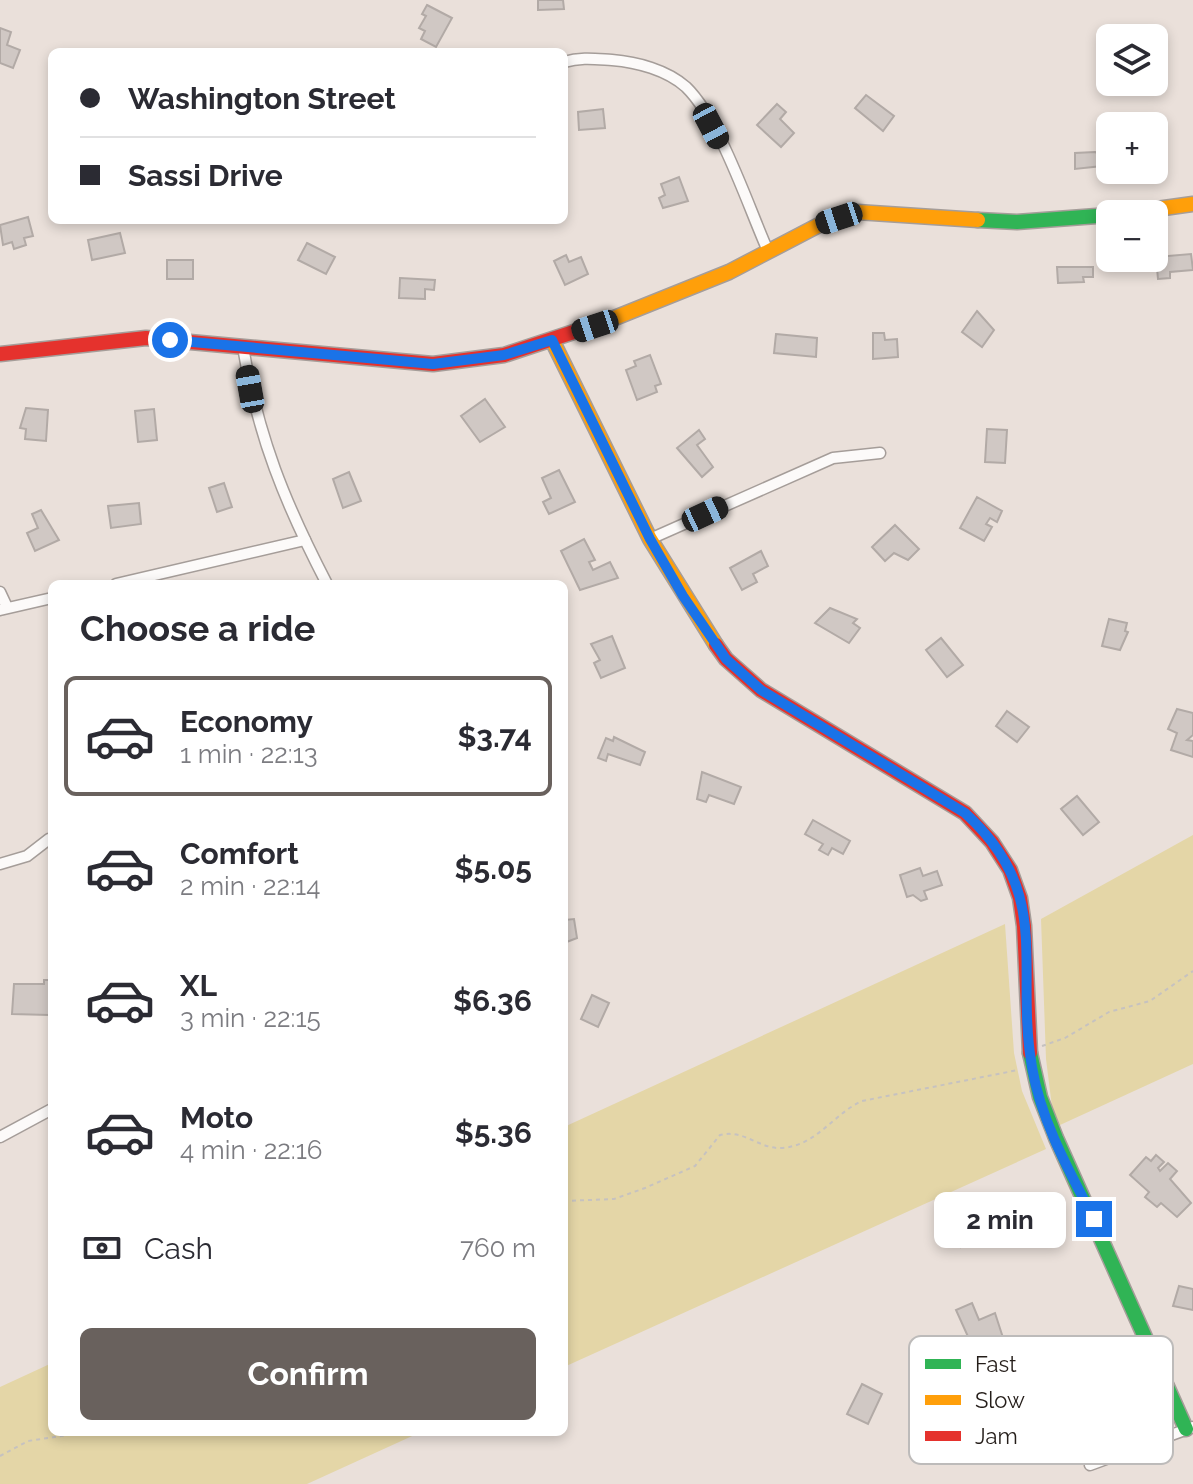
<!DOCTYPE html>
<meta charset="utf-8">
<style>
:root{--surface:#fff;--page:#f7f7f7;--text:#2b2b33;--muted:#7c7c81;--line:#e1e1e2;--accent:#69615d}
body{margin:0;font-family:Raleway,sans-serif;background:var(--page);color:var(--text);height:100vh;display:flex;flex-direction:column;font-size:30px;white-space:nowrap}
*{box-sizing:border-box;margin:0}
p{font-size:26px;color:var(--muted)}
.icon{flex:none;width:44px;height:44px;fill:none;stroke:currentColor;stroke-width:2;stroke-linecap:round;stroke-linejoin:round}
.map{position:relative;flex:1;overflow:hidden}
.drawer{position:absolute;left:48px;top:580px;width:520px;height:856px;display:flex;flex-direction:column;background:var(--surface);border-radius:12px;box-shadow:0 4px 12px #0003}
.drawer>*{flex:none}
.banner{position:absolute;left:48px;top:48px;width:520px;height:176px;border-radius:12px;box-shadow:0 4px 12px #0003;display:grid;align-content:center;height:176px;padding:0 32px;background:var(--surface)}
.tools{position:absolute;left:1096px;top:24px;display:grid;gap:16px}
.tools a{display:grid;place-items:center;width:72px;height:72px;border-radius:12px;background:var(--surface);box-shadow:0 4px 12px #0003;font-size:40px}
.end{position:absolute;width:36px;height:36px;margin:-18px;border:10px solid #1a73e8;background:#fff;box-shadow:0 0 0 4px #fff}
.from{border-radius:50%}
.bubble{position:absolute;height:56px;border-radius:12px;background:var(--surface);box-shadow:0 4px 12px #0003;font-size:26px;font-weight:700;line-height:56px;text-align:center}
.car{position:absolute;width:24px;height:48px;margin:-24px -12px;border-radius:10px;box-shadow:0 0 6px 2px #0007;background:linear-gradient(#222 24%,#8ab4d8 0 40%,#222 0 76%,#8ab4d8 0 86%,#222 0)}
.banner b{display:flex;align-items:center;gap:28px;height:76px;font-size:30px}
.banner b+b{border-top:2px solid var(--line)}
.banner i{width:20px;height:20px;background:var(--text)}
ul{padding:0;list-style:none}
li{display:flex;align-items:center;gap:24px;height:120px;margin:0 16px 12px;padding:0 16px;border:4px solid transparent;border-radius:12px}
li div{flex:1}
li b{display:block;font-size:30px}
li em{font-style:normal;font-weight:700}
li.active{border-color:var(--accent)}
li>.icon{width:72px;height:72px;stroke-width:1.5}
h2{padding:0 32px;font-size:36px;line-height:96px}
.pay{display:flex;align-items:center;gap:20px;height:88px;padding:0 32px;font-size:30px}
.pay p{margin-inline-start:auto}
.cta{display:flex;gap:16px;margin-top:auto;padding:16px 32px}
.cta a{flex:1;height:92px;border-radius:12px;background:var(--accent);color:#fff;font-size:32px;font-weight:700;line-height:92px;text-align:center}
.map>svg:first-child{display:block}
.green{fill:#e4d6a7}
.building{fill:#d0c8c4;stroke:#b2aaa6;stroke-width:2}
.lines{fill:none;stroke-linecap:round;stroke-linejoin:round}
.street-casing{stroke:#a59d99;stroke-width:13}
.fast-casing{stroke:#a59d99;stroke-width:17}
.slow-casing{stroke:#a59d99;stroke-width:17}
.jam-casing{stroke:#a59d99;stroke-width:17}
.path{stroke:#c6c2c0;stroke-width:2;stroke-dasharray:4 4;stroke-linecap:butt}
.street{stroke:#fcfaf9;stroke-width:10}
.fast{stroke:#30b455;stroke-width:14}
.slow{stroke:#ff9f0a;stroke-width:14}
.jam{stroke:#e5322d;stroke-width:14}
.route{stroke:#1a73e8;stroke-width:10}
.key{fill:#fff;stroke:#bdbbba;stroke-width:2}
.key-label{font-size:22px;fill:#241d19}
</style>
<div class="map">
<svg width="1193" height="1484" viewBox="0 0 1193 1484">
<rect width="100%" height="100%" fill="#eae0da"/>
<g class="green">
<path d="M1193 835V1064L1060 1125 1052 1107 1046 1059 1041 919Z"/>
<path d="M1005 924 1014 1053 1022 1091 1046 1149 564 1367V1127Z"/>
<path d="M52 1363V1432H421L307 1484H0V1387Z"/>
</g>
<g class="building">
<path d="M538 0H563L564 9 538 10Z"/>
<path d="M427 5 452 18 436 47 421 39 425 31 419 28 426 16 422 14Z"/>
<path d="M0 28 11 32 7 45 20 50 13 68 0 63Z"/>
<path d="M866 95 894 116 883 131 855 108Z"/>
<path d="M777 104 786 112 780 119 794 133 781 147 757 125Z"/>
<path d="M603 109 605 128 579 130 578 112Z"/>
<path d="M1095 152 1102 155V166L1075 169V153Z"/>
<path d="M679 177 688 201 663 208 659 198 665 195 661 184Z"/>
<path d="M28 217 33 236 24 238 26 245 14 249 12 242 3 245 0 225Z"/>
<path d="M120 233 125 253 92 260 88 240Z"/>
<path d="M307 243 335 257 326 274 298 260Z"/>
<path d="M1191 254 1193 270 1170 272V278L1158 279 1156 257Z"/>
<path d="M566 255 569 262 581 257 588 274 565 285 554 261Z"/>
<rect x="167" y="260" width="26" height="19"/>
<path d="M1057 267H1093V277H1083L1084 282 1058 283Z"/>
<path d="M400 278 435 280 434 290 425 289V299L399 298Z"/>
<path d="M977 311 994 330 982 347 962 332Z"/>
<path d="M873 333H884L885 340 897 339 898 357 873 359Z"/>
<path d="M776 334 817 338 816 357 774 353Z"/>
<path d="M650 355 661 384 655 386 657 392 637 400 626 370 636 366 634 361Z"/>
<path d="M485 399 505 427 480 442 461 416Z"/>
<path d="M26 408 48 410 46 441 25 439 26 429 20 428Z"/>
<path d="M154 409 157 440 138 442 135 411Z"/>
<path d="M987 429 1007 430 1005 463 985 462Z"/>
<path d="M699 430 705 439 697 445 713 467 702 477 677 448Z"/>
<path d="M559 470 575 502 549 514 543 502 551 498 542 478Z"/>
<path d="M349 472 361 501 343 508 333 479Z"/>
<path d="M224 483 232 507 217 512 209 488Z"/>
<path d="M977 497 1002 511 997 522 990 518 986 524 992 527 984 541 960 528Z"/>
<path d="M139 503 141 524 111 528 108 506Z"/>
<path d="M41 510 59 540 35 551 27 533 38 528 32 514Z"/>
<path d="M895 525 919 549 908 560 894 553 885 561 872 547Z"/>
<path d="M584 539 595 560 589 562 593 570 610 562 618 578 580 590 561 551Z"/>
<path d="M761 551 768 566 753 574 757 582 742 590 730 568Z"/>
<path d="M830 608 857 619 853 623 860 628 849 643 815 623Z"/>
<path d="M1109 619 1127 623 1125 631 1128 632 1120 650 1102 646Z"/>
<path d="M612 636 625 668 601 678 594 663 600 660 591 644Z"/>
<path d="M941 638 963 665 947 677 926 650Z"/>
<path d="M1177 709 1193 713V735L1187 740 1193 741V757L1171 750 1177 733 1168 729Z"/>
<path d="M1007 711 1029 727 1017 742 996 726Z"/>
<path d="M614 737 645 752 640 765 608 754 606 761 598 758 606 738 613 741Z"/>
<path d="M702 772 741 787 734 804 709 795 706 802 697 799Z"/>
<path d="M1077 796 1099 822 1083 835 1061 809Z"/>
<path d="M813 820 850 841 843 854 832 848 828 855 819 850 823 844 805 834Z"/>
<path d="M920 868 923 876 937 871 942 885 924 891 927 899 921 901 913 895 907 897 900 875Z"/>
<path d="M564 912 565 920 574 919 577 938 564 943Z"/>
<path d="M44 980H52L49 1015 12 1014 14 984H44Z"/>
<path d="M592 995 609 1003 598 1027 581 1019Z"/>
<path d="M1156 1155 1164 1162 1158 1168 1160 1171 1168 1163 1177 1171 1170 1179 1191 1203 1177 1217 1161 1203 1157 1207 1145 1197 1149 1192 1130 1175 1146 1157 1151 1161Z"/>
<path d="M981 1212 982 1244 961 1247 960 1215Z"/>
<path d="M1179 1286 1193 1289V1310L1173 1306Z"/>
<path d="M972 1303 979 1320 995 1313 1006 1347 986 1356 982 1347 974 1350 956 1310Z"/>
<path d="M862 1384 882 1394 868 1424 847 1414Z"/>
</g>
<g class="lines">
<defs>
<g id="street">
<path d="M564 62C581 57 595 59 612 60 637 62 667 70 686 87 720 120 748 206 768 251"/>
<path d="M243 347C258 437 285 503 327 584"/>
<path d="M650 539 833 458 880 453"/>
<path d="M116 584 305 540"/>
<path d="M0 592 7 607"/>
<path d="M0 610 52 598"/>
<path d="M0 864 27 856 49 839"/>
<path d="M0 1137 52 1109"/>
<path d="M1090 1465 1193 1427"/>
</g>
<g id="fast">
<path d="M978 220 1017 222 1110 215"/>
<path d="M1030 1053 1040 1097 1056 1138 1186 1429"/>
</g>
<g id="slow">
<path d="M1121 214 1193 204"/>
<path d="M607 321 729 272 821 224 857 212 978 220"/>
<path d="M552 340 650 539 716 645"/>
</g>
<g id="jam">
<path d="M0 354 146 338 433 364 504 355 607 321"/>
<path d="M716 645 726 659 761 690 965 813 992 842 1010 870 1020 898 1024 926 1030 1053"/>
</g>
</defs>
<use href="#street" class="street-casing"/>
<use href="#fast" class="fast-casing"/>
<use href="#slow" class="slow-casing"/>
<use href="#jam" class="jam-casing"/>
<g class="path">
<path d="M1042 1046 1065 1038 1109 1012 1150 1001 1193 971"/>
<path d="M564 1201 614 1199 645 1188 695 1166 720 1135C744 1129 759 1149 781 1148 817 1146 833 1114 862 1101L1018 1070"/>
<path d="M0 1456 28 1441 88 1432"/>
</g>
<use href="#street" class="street"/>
<use href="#fast" class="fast"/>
<use href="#slow" class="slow"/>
<use href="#jam" class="jam"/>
</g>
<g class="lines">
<path class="route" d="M170 340 433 364 504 355 552 340 650 539 683 596 726 659 761 690 965 813C1055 895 1014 965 1032 1067 1041 1121 1069 1171 1094 1219"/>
</g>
<rect x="909" y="1336" width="264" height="128" rx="12" class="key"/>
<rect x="925" y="1359" width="36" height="10" fill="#30b455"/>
<rect x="925" y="1395" width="36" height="10" fill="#ff9f0a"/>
<rect x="925" y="1431" width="36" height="10" fill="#e5322d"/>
<g class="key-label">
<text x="975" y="1372">Fast</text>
<text x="975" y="1408">Slow</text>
<text x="975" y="1444">Jam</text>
</g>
</svg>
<div class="tools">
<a><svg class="icon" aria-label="layers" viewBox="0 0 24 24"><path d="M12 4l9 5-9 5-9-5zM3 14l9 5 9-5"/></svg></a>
<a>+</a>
<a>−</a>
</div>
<i class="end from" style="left:170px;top:340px"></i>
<i class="end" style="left:1094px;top:1219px"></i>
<div class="bubble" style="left:934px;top:1192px;width:132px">2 min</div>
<i class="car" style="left:711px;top:126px;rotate:152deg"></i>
<i class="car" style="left:839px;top:218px;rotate:252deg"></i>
<i class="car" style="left:595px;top:326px;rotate:252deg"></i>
<i class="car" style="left:250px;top:389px;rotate:350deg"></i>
<i class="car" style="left:705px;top:514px;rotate:65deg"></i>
<div class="banner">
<b><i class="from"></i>Washington Street</b>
<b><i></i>Sassi Drive</b>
</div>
<section class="drawer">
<h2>Choose a ride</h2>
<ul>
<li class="active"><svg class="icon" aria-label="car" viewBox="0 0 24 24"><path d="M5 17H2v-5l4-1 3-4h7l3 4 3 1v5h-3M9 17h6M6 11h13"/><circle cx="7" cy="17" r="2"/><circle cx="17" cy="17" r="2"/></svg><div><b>Economy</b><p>1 min · 22:13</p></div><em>$3.74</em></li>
<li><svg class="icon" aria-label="car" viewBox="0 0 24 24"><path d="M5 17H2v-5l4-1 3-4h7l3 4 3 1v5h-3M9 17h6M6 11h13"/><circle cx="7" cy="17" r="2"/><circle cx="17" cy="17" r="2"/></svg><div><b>Comfort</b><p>2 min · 22:14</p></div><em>$5.05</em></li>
<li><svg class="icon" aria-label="car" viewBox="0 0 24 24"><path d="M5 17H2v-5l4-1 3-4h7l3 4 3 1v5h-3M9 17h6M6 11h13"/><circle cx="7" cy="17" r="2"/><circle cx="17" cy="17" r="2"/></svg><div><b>XL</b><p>3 min · 22:15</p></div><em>$6.36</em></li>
<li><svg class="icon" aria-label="car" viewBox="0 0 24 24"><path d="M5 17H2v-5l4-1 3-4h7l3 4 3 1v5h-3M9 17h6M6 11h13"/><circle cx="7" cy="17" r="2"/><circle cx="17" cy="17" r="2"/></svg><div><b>Moto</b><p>4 min · 22:16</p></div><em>$5.36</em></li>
</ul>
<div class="pay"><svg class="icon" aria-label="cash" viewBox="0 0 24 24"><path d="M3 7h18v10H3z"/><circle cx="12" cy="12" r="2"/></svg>Cash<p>760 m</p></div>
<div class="cta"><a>Confirm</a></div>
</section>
</div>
